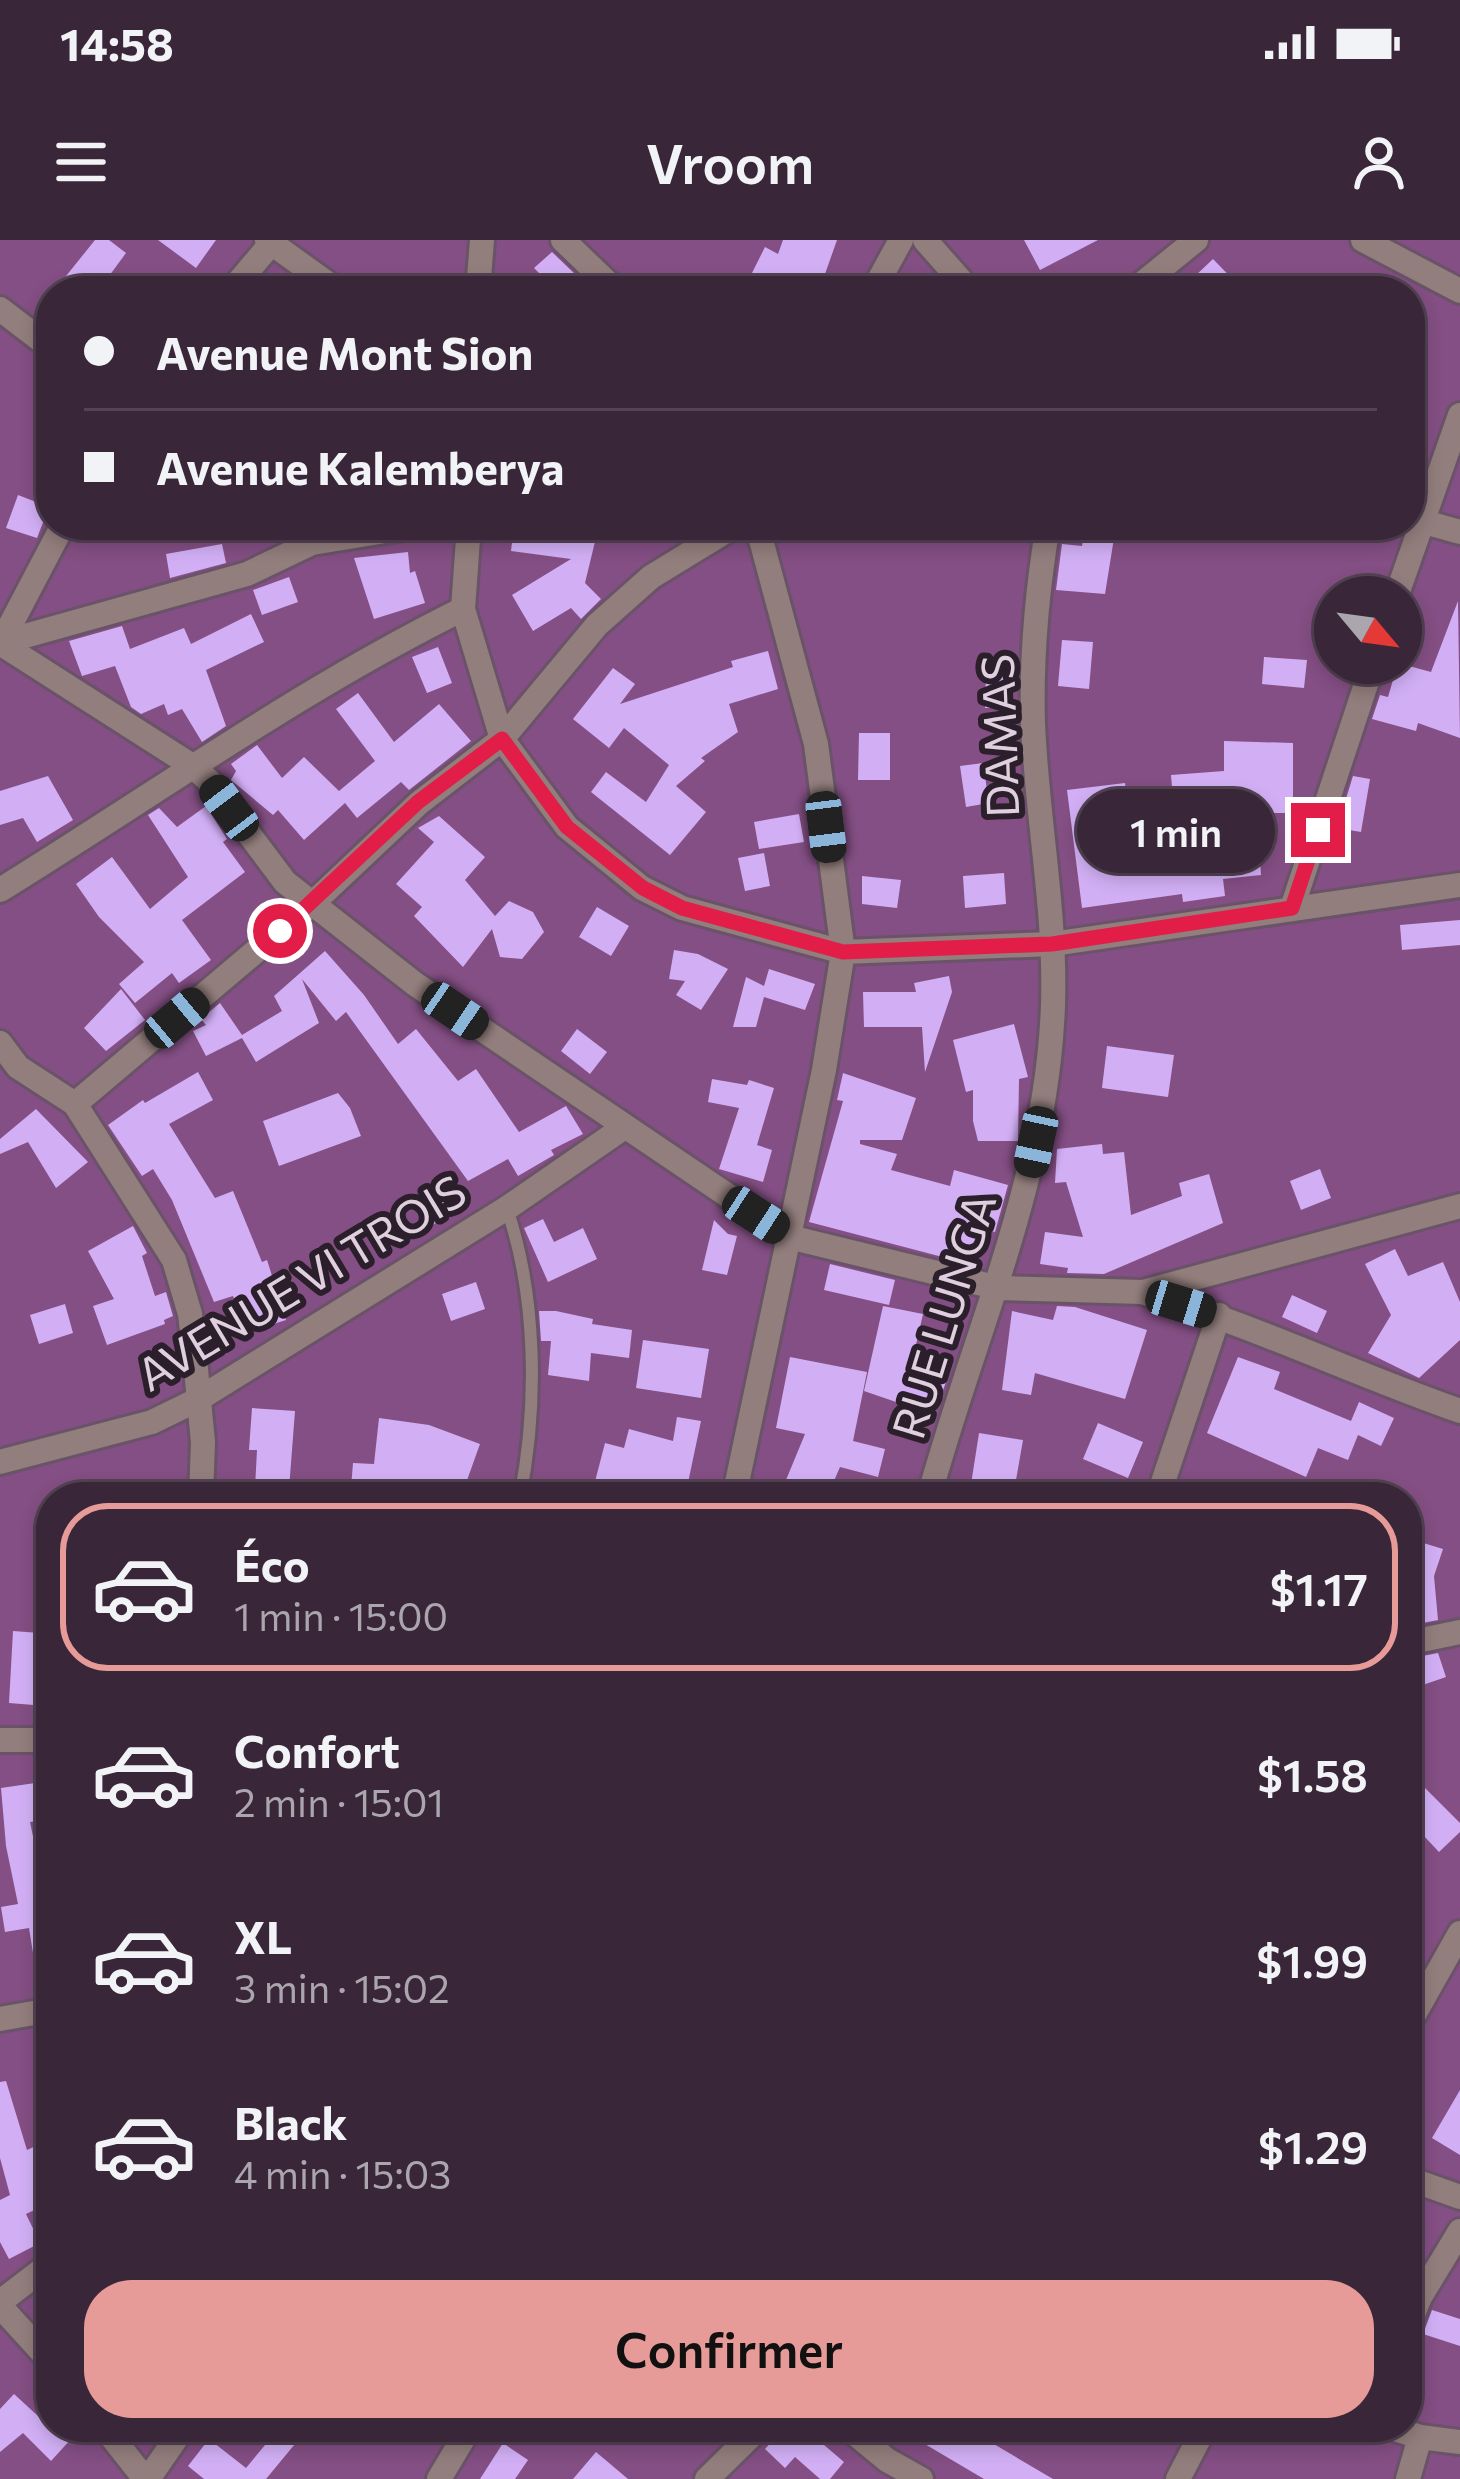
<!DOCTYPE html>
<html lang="fr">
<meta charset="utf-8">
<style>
:root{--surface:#392639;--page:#443244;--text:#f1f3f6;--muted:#aba5ae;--line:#534353;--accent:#e69b98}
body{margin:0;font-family:Commissioner,sans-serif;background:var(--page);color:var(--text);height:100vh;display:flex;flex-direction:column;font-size:45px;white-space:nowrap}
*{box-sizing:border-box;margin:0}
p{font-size:39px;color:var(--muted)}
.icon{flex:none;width:66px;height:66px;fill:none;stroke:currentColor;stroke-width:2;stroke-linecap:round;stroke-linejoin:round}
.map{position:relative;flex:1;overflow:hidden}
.panel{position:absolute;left:36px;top:1242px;width:1386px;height:960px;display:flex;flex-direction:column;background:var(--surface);border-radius:48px;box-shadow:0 6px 18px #0003,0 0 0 3px var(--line)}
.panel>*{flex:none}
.hud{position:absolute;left:36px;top:36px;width:1389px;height:264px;border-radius:48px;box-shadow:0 6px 18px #0003,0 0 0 3px var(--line);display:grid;align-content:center;height:264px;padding:0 48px;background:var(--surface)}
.needle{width:78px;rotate:119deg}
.tools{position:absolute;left:1314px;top:336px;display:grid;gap:24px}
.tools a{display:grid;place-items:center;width:108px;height:108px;border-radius:50%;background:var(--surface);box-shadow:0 6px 18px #0003,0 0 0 3px var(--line);font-size:60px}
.end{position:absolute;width:54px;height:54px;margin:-27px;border:15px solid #e11d48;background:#fff;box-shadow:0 0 0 6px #fff}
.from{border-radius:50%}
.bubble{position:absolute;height:84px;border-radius:42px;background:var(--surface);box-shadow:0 6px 18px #0003,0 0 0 3px var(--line);font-size:39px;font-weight:600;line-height:84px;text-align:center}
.car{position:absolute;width:36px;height:72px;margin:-36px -18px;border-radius:15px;box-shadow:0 0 9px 3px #0007;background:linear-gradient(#222 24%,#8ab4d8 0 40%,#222 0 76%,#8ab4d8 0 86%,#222 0)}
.hud b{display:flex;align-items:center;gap:42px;height:114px;font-size:45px}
.hud b+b{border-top:3px solid var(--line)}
.hud i{width:30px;height:30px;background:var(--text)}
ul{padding:21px 0 0;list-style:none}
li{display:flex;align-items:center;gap:36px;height:168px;margin:0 24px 18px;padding:0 24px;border:6px solid transparent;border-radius:48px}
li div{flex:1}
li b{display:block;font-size:45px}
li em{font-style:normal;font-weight:600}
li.active{border-color:var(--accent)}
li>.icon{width:108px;height:108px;stroke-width:1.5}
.button{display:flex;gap:24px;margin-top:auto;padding:24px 48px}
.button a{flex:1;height:138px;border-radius:48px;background:var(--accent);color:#111;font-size:48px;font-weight:600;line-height:138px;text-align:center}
.status{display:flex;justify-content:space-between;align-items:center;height:84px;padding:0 60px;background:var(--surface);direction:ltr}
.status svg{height:33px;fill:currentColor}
header{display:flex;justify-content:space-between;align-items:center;height:156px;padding:0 48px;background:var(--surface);font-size:54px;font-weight:600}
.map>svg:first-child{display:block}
.green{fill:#844f84;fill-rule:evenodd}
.building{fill:#d2aff5}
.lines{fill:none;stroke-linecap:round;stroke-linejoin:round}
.service-casing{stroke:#6a5269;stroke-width:18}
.minor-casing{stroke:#6a5269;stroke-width:30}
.tertiary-casing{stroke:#6a5269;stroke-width:30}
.service{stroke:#927e7c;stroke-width:12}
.minor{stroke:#927e7c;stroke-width:24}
.tertiary{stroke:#927e7c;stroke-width:24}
.route{stroke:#e11d48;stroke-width:15}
.labels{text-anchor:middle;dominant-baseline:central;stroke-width:12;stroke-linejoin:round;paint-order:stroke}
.street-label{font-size:45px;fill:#e0d0df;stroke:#2b1f2b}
</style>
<div class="status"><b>14:58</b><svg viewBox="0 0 49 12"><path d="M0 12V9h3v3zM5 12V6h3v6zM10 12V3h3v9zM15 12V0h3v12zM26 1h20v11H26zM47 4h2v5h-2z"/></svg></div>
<header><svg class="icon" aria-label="menu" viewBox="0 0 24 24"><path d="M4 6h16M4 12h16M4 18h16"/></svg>Vroom<svg class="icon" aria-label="person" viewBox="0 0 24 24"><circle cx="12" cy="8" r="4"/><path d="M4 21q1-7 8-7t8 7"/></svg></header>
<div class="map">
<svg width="1460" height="2239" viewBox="0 0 1460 2239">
<rect width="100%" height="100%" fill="#4c334c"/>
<path class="green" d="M0 0H1460V2239H0ZM51 51H1410V285H51ZM1335 357H1401V423H1335ZM51 1257H1407V2187H51Z"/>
<g class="building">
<path d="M95 0H109L126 13 98 51H54Z"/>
<path d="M158 0H216L196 28Z"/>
<path d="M783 0H837L819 51H743L765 7 778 14Z"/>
<path d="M1024 0H1098L1040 30Z"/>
<path d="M552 12 578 37 564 51H557L534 28Z"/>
<path d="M1213 19 1244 51H1205L1193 38Z"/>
<path d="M18 255 49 267 37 298 6 288Z"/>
<path d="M514 285H599L585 343 601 359 581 379 571 368 533 391 512 355 571 319 511 311Z"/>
<path d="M1084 294 1114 298 1105 354 1056 350 1062 304 1082 306Z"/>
<path d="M222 304 226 323 170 338 166 314Z"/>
<path d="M408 312 410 333 415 331 425 363 374 379 354 318Z"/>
<path d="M289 337 298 362 262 375 253 350Z"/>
<path d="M1458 361 1460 498 1418 483 1416 491 1372 479 1380 455 1388 457 1398 423 1431 432Z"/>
<path d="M251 374 264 402 206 430 226 486 202 502 182 469 168 475 164 464 141 474 131 467 115 426 82 436 69 401 122 386 130 409 184 388 191 404Z"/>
<path d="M1062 400 1093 402 1089 449 1058 446Z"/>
<path d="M438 407 452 443 427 453 412 417Z"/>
<path d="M768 411 778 449 729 464 738 492 701 518 705 521 676 546 706 572 670 615 591 552 606 532 646 562 669 525 624 488 609 508 573 479 613 428 635 444 620 464 733 427 731 421Z"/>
<path d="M1264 417 1307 420 1304 448 1262 444Z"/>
<path d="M986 434H1011L1010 468H985Z"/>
<path d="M358 453 394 502 439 464 471 501 409 550 401 542 357 578 345 563 304 600 278 570 273 575 231 540 236 531 231 524 257 505 282 538 304 517 339 551 375 521 336 469Z"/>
<path d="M859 493H890V540H858Z"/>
<path d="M1224 501 1293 503V573H1257L1261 635 1223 639 1225 656 1183 662 1182 654 1082 668 1067 550 1125 543 1135 627 1187 619 1183 571 1174 572 1171 535 1224 531Z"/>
<path d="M983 523 989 563 966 567 960 526Z"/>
<path d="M48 536 73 580 37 602 23 578 0 585V551Z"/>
<path d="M1353 536 1370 539 1361 592 1337 588Z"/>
<path d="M206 566 227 599 223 602 245 632 182 680 211 720 179 743 172 733 135 763 119 744 144 722 99 677 76 644 112 617 150 669 188 637 148 575 159 568 177 587Z"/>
<path d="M799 574 804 602 759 609 754 582Z"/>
<path d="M439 576 485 617 465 640 495 676 509 661 533 672 544 692 522 719 500 717 492 689 463 727 414 676 422 667 396 644 434 602 418 588Z"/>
<path d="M764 613 770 646 745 651 738 618Z"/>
<path d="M1004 633 1006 664 965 668 963 636Z"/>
<path d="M862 636 901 640 897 668 862 664Z"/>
<path d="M597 667 629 686 611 716 579 697Z"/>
<path d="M1460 680V705L1402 710 1400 685Z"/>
<path d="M674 710 698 714 728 729 701 770 676 755 685 741 669 739Z"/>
<path d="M325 711 364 755 398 804 416 789 458 841 476 829 519 892 566 866 583 894 551 910 554 915 518 936 508 919 468 941 346 772 336 781 302 739 319 783 256 822 242 798 206 816 193 791 206 785 201 779 220 763 242 795 282 771 274 756Z"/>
<path d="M769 729 815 744 805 770 764 757 756 787H733L746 737 764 746Z"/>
<path d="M949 736 952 752 925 832 922 787H864L863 752H916L914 743Z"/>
<path d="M121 749 145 780 106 811 84 788Z"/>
<path d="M1014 784 1028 837 1019 839 1018 901H978L973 881V850L966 852 953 800Z"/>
<path d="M577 789 607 812 590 834 561 811Z"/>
<path d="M1107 806 1174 815 1168 857 1102 848Z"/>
<path d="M198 832 213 860 169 884 215 958 233 951 262 1022 267 1020 286 1080 245 1093 233 1056 214 1062 172 960 153 929 142 936 108 885 143 860 145 863Z"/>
<path d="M843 833 916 858 902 900H860V904L897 914 891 930 950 946 954 930 1008 945 995 992 983 989 973 1025 809 982 843 861 837 860Z"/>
<path d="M712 839 747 845 749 840 774 848 757 905 772 910 763 942 719 929 739 868 708 862Z"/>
<path d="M338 853 350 868 361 896 279 926 263 881Z"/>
<path d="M36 869 88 922 56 948 28 902 0 914V899Z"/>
<path d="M1102 904 1103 914 1124 912 1131 975 1182 956 1179 943 1209 934 1223 983 1104 1034 1067 1033 1068 1028 1040 1024 1045 992 1083 997 1066 942 1055 943 1057 909Z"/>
<path d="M1320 929 1331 958 1301 970 1290 941Z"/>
<path d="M445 940 462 967 426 989 410 961Z"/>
<path d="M543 979 554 1002 583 988 597 1019 548 1042 524 988Z"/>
<path d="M714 980 728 994 737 996 727 1035 702 1030Z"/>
<path d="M133 986 147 1013 142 1016 155 1056 166 1052 173 1076 164 1080 165 1084 107 1105 93 1066 114 1059 88 1011Z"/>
<path d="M1395 1009 1408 1036 1443 1022 1460 1062V1100L1419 1138 1368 1113 1391 1075 1365 1024Z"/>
<path d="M830 1024 895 1040 889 1065 824 1050Z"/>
<path d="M476 1042 485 1069 451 1081 442 1054Z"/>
<path d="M1292 1055 1327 1071 1317 1093 1282 1077Z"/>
<path d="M65 1064 73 1093 39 1104 30 1075Z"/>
<path d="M883 1066 923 1074 913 1118 950 1131 934 1175 864 1151Z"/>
<path d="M1057 1066 1075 1067 1147 1090 1125 1159 1035 1133 1031 1155 1002 1150 1012 1071 1053 1080Z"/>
<path d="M539 1071H556L593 1079 592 1084 632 1090 629 1118 591 1113 589 1141 548 1135 551 1101H541Z"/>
<path d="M643 1100 709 1109 701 1158 636 1148Z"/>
<path d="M790 1117 867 1132 853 1201 885 1209 878 1237 840 1227 827 1257H779L805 1194 776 1188Z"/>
<path d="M1238 1117 1280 1132 1274 1149 1351 1181 1359 1162 1394 1178 1381 1206 1358 1195 1348 1220 1318 1208 1306 1237 1207 1193Z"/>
<path d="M252 1168 295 1171 289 1249 255 1248 257 1210H249Z"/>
<path d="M677 1177 701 1181 685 1257H591L605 1203 624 1208 629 1189 673 1201Z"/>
<path d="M379 1178 429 1185 480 1204 461 1257H376L378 1250 351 1248 353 1223 374 1224Z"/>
<path d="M1098 1183 1143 1202 1128 1238 1083 1219Z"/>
<path d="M979 1193 1023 1200 1013 1257H969Z"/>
<path d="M1407 1298 1443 1309 1434 1336 1438 1380 1407 1386Z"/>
<path d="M13 1391 40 1393 34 1465 9 1463Z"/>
<path d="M1438 1413 1446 1437 1414 1448 1407 1419Z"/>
<path d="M1407 1530 1460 1583V1592L1439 1612 1407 1578Z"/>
<path d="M42 1542 46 1580 30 1582 46 1659 51 1658V1742L38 1744 29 1688 5 1692 1 1667 18 1664 6 1606 1 1548Z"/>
<path d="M6 1841 27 1910 51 1899V1962L26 1974 40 2003 9 2019 0 2002V1960L10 1955 0 1918V1842Z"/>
<path d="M1460 1850V1915L1432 1898Z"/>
<path d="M1432 2070 1460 2079V2106L1423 2094Z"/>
<path d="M14 2154 50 2187H82L51 2221 23 2193 0 2212V2169Z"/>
<path d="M280 2187H309L266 2239H204L188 2226 209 2199 246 2228Z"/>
<path d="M785 2187H829L817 2199 844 2222 830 2239H820L795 2217 785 2228 765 2209Z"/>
<path d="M896 2187H965L1053 2239H984Z"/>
<path d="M503 2203 528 2220 515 2239H480Z"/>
<path d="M596 2212 628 2239H573Z"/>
</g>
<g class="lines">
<defs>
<path id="service" d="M507 969C537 1057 538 1166 520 1257"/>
<g id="minor">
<path d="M267 0 338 51"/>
<path d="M563 0 616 51"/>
<path d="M925 0 970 51"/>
<path d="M1363 0 1460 51"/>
<path d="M231 51 274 0"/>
<path d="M873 51 901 0"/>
<path d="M1133 51 1196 0"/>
<path d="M0 69 51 108"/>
<path d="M1410 278 1460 292"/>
<path d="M1396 357 1460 175"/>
<path d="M0 403 194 527 210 542 285 642 415 744 789 997 999 1048 1143 1052 1460 966"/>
<path d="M0 403 247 334 312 303 422 285"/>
<path d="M1 403 63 285"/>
<path d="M0 650C154 555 301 449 463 369"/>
<path d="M1292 668 1373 423"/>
<path d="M0 803 18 827 75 864 174 1020 190 1074 194 1109 203 1202 201 1257"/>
<path d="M75 864 314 662 419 563 502 499 597 385 651 337 736 285"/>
<path d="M1145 1053C1253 1085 1354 1134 1460 1171"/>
<path d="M0 1222 152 1182 197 1160 507 968 623 888"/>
<path d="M734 1257 824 830 843 712 816 504 757 285"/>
<path d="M929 1257C974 1093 1047 939 1053 765 1056 671 1037 578 1033 484 1031 417 1037 351 1048 285"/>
<path d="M1158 1257 1219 1075"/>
<path d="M1407 1403 1460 1392"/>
<path d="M0 1500H51"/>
<path d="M0 1779 51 1770"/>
<path d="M1407 1787 1460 1693"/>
<path d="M1407 1938 1460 1957"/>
<path d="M0 2062 51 2023"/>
<path d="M0 2066 51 2122"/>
<path d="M1407 2089 1420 2057 1460 1991"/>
<path d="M104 2187 145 2239"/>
<path d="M847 2187 887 2220 921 2239"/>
<path d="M1389 2187 1420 2197 1460 2202"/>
<path d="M148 2239 184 2187"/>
<path d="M439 2239 470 2187"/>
<path d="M707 2239 760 2187"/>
<path d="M1178 2239 1205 2187"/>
<path d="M1408 2239 1420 2197"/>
</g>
<g id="tertiary">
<path d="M478 51 482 0"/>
<path d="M469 285 463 369 502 499 567 587 642 648 682 668 843 712 1052 704 1460 645"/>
</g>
</defs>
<use href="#service" class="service-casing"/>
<use href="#minor" class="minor-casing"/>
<use href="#tertiary" class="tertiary-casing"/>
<use href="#service" class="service"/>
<use href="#minor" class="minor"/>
<use href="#tertiary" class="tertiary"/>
</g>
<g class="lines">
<path class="route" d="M280 691 418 562 502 499 567 587 643 648 682 668 843 712 1052 704 1292 668 1318 590"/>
</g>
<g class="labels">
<g class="street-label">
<text transform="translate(998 496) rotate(-92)">DAMAS</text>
<text transform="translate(300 1041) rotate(-31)">AVENUE VI TROIS</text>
<text transform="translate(942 1075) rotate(-73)">RUE LUNGA</text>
</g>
</g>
</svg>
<div class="tools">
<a><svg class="needle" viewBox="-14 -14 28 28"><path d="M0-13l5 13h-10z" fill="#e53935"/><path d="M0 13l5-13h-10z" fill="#aba5ae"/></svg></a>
</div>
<i class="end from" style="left:280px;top:691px"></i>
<i class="end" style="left:1318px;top:590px"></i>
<div class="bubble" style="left:1077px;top:549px;width:198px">1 min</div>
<i class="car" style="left:229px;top:568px;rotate:323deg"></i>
<i class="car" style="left:826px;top:587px;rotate:173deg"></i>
<i class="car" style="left:455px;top:771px;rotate:124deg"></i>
<i class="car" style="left:177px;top:778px;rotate:50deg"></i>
<i class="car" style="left:1036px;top:902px;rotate:192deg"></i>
<i class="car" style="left:756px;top:975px;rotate:123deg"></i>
<i class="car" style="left:1181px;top:1064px;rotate:107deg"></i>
<div class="hud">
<b><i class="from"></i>Avenue Mont Sion</b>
<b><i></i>Avenue Kalemberya</b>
</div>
<section class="panel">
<ul>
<li class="active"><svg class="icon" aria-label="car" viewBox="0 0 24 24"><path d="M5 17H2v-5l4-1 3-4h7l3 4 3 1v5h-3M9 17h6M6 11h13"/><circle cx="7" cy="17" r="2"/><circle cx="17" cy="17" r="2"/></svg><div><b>Éco</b><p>1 min · 15:00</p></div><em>$1.17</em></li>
<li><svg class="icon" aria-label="car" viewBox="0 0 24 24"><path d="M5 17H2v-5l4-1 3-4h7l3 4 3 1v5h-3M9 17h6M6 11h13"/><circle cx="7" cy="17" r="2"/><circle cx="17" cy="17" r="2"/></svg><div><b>Confort</b><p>2 min · 15:01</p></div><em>$1.58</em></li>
<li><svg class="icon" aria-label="car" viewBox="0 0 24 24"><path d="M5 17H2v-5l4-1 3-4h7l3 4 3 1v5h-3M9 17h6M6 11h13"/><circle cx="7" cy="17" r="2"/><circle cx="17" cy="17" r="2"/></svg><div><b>XL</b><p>3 min · 15:02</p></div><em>$1.99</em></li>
<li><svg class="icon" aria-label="car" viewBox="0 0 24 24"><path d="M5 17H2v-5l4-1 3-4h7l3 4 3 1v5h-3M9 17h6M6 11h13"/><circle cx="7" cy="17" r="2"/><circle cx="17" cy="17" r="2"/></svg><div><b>Black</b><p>4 min · 15:03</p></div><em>$1.29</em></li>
</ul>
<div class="button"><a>Confirmer</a></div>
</section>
</div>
